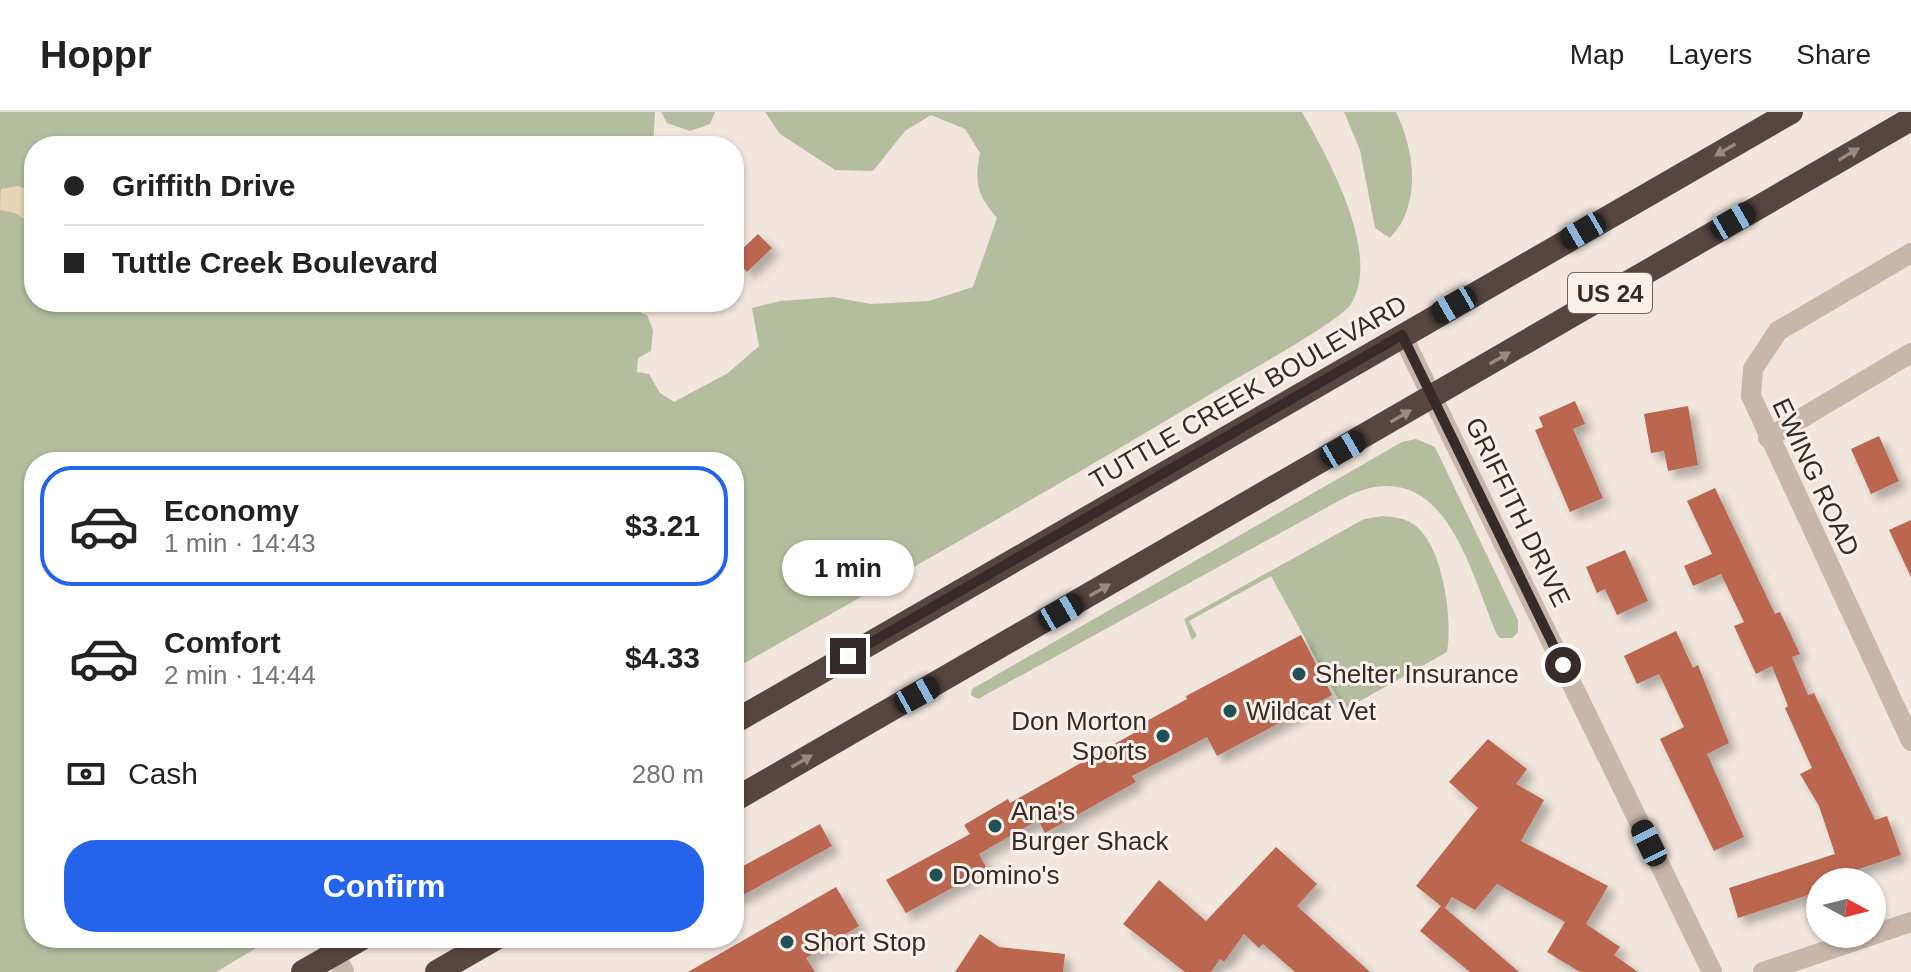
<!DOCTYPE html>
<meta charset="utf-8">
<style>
:root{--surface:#fff;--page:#f6f6f6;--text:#222;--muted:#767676;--line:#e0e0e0;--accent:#2563eb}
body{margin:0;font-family:Helvetica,sans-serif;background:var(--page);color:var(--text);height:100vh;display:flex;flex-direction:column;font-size:30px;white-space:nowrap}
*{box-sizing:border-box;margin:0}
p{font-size:26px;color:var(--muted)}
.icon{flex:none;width:44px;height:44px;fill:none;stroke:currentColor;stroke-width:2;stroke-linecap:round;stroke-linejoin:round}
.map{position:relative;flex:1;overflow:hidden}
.details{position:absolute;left:24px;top:340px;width:720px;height:496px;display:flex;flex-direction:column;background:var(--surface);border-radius:32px;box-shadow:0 2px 6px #0004}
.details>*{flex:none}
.banner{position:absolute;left:24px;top:24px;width:720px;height:176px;border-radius:32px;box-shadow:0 2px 6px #0004;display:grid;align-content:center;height:176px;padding:0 40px;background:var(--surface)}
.needle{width:52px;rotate:97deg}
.controls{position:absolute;left:1806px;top:756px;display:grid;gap:16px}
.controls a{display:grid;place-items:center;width:80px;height:80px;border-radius:50%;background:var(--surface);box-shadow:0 2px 6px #0004;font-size:40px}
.end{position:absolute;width:36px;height:36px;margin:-18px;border:10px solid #352c29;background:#fff;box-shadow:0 0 0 4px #fff}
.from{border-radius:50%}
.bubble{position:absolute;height:56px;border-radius:28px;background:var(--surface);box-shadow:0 2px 6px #0004;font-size:26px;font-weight:600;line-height:56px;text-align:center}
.car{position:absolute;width:24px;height:48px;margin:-24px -12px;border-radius:10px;box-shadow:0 0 6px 2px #0007;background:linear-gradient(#222 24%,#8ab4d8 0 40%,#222 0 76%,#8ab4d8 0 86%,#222 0)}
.banner b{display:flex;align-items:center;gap:28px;height:76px;font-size:30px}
.banner b+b{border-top:2px solid var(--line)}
.banner i{width:20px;height:20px;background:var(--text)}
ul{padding:14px 0 0;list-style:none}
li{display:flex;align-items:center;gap:24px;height:120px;margin:0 16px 12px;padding:0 24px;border:4px solid transparent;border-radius:32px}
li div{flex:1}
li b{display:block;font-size:30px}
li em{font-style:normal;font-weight:600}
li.selected{border-color:var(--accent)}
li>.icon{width:72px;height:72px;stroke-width:1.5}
.pay{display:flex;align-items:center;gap:20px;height:88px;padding:0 40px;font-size:30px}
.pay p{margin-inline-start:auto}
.cta{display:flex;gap:16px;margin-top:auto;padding:16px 40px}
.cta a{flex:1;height:92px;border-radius:32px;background:var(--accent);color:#fff;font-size:32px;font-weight:600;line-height:92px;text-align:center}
header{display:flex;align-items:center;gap:48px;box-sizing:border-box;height:112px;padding:0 40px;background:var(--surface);border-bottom:2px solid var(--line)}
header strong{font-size:38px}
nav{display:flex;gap:44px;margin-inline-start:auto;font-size:28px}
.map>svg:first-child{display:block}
.green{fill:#b4be9e}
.sand{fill:#e8d5b6}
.building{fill:#bb6650;filter:url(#shadow)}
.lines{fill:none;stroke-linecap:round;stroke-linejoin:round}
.minor{stroke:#c7b6aa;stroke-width:20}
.highway{stroke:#554641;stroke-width:24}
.oneway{fill:#968a84}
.route{stroke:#352c29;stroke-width:10}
.poi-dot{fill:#225153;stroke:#f8f0e9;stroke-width:3}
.labels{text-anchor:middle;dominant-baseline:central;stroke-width:6;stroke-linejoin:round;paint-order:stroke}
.shield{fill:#f8f0e9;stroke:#706763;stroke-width:2}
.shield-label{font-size:24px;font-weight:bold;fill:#352c29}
.street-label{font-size:26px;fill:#352c29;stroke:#f8f0e9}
.poi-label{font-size:26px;fill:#352c29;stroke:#f8f0e9;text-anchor:start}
</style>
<header>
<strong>Hoppr</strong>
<nav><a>Map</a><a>Layers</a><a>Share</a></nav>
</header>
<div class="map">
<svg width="1911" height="860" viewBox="0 0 1911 860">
<defs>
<filter id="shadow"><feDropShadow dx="7" dy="7" stdDeviation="4" flood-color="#0004"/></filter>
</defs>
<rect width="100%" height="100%" fill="#f0e6dd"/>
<g class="green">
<path d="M0 0H655L653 34H34V190H642L641 201 647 203 653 218 651 239 638 246 637 260 649 262 660 281 674 290 728 261 759 234 752 196 780 189 834 185 870 192 929 189 973 175 997 106C977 82 974 71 980 41L965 17 931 3 905 19 873 59 835 58 780 22 765 0H1302C1328 46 1382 142 1351 192 1341 208 1255 256 1234 268 1069 368 901 462 734 557V350H34V826H273L216 860H0Z"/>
<path d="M661 0H715L710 12 690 19 667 11Z"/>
<path d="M1344 0H1396C1415 39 1422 93 1390 126L1375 116 1360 38Z"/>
<path d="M1416 327 1435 335 1518 508V520L1512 526H1500L1496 521C1469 455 1442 336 1344 386L978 587 971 583 972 577 1402 330Z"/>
<path d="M1383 404C1394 405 1404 406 1413 412 1443 431 1453 508 1447 540L1344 598 1271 464 1189 509 1197 524 1192 528 1184 507 1364 407Z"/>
</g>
<path class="sand" d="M18 74 34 80V113L15 101 0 98 1 77Z"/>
<g class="building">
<path d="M758 122 772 136 747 160 734 145Z"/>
<path d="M1575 289 1585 312 1573 317 1603 386 1570 400 1535 318 1543 315 1539 305Z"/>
<path d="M1688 294 1698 353 1668 359 1664 339 1651 341 1644 302Z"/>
<path d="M1879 324 1899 369 1871 382 1851 337Z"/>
<path d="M1715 376 1775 502 1780 500 1800 542 1792 545 1808 583 1814 581 1875 708 1887 704 1901 743 1820 770 1811 774 1814 781 1738 806 1729 776 1835 742 1819 694 1800 662 1812 656 1785 596 1788 594 1772 554 1756 562 1734 514 1744 510 1721 462 1693 474 1684 454 1712 442 1687 389Z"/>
<path d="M1911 408V465L1889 418Z"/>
<path d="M1625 438 1648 489 1617 503 1605 477 1597 481 1586 455Z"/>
<path d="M1676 519 1693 556 1698 553 1729 631 1707 642 1744 725 1714 739 1660 627 1684 615 1659 562 1637 572 1624 544Z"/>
<path d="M1301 523 1332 583 1217 644 1207 625 1132 664 1136 670 1045 721 1038 708 979 742 987 757 906 801 886 768 970 722 964 713 1008 687 1010 691 1134 621 1132 617 1187 587 1186 584Z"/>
<path d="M1488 627 1527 657 1516 672 1544 688 1521 729 1608 774 1586 812 1620 835 1614 843 1638 860H1580L1547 840 1565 810 1497 772 1475 798 1452 785 1445 796 1519 860H1470L1420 819 1441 794 1416 774 1478 696 1449 670Z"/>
<path d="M820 712 832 734 734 788V759Z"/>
<path d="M1276 735 1317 772 1297 794 1370 860H1295L1263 832 1259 836 1244 822 1224 850 1220 847 1211 860H1185L1123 812 1159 768 1206 809Z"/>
<path d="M836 775 859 814 806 846 815 860H688Z"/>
<path d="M980 822 999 835 1065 842 1063 860H955Z"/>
</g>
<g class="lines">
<g class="minor">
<path d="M1911 141 1778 219 1753 257 1751 284 1911 629"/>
<path d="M1402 223 1712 860"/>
<path d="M1768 326 1911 241"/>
<path d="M335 841 344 860"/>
<path d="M1763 860 1911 810"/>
</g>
<g class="highway">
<path d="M734 610 1791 0"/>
<path d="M734 688 1911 7"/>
<path d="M303 860 362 826"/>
<path d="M437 860 496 826"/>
</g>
</g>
<defs><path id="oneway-solid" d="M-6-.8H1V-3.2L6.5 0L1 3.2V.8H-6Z" transform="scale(2)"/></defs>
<g class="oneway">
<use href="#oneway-solid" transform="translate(1725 38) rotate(150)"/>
<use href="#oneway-solid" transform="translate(1849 42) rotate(-30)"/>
<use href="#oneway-solid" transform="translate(1500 246) rotate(-30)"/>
<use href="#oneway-solid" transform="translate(1401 304) rotate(-30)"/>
<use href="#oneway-solid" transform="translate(1100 478) rotate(-30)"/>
<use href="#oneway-solid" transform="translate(802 649) rotate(-30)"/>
</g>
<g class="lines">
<path class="route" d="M848 544 1402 223 1563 553"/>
</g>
<g class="poi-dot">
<circle cx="1299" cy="562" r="8"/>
<circle cx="1230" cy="599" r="8"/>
<circle cx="1163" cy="624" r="8"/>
<circle cx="995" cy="714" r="8"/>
<circle cx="936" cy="763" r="8"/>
<circle cx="787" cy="830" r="8"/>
</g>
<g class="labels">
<rect class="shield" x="1568" y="161" width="84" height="40" rx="6"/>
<g class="shield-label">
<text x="1610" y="181">US 24</text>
</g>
<g class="street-label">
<text transform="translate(1248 280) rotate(-30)">TUTTLE CREEK BOULEVARD</text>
<text transform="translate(1816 365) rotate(65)">EWING ROAD</text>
<text transform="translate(1518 400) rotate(64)">GRIFFITH DRIVE</text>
</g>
<g class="poi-label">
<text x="1315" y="562">Shelter Insurance</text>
<text x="1246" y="599">Wildcat Vet</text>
<text x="1147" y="609" text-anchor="end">Don Morton<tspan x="1147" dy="30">Sports</tspan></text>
<text x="1011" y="699">Ana's<tspan x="1011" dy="30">Burger Shack</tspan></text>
<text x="952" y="763">Domino's</text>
<text x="803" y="830">Short Stop</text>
</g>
</g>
</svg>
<div class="controls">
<a><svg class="needle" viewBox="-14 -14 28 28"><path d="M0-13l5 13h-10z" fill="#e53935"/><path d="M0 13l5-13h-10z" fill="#767676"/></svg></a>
</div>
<i class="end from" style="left:1563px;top:553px"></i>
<i class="end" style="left:848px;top:544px"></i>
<div class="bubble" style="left:782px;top:428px;width:132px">1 min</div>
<i class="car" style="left:1733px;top:109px;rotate:60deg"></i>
<i class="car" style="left:1583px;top:119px;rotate:240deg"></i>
<i class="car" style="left:1454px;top:193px;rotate:240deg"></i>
<i class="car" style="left:1343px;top:337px;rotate:60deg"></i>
<i class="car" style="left:1061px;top:500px;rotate:60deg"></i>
<i class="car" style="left:917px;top:583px;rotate:61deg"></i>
<i class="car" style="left:1649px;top:731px;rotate:334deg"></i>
<div class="banner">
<b><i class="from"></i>Griffith Drive</b>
<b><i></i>Tuttle Creek Boulevard</b>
</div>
<section class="details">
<ul>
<li class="selected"><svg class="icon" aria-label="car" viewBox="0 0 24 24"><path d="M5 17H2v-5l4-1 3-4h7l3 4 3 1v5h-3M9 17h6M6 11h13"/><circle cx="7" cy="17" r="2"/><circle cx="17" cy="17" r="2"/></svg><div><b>Economy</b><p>1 min · 14:43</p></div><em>$3.21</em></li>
<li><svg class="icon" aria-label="car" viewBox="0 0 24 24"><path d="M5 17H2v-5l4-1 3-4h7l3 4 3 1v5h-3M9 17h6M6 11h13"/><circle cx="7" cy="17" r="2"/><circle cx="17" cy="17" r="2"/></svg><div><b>Comfort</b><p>2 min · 14:44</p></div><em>$4.33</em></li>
</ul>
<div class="pay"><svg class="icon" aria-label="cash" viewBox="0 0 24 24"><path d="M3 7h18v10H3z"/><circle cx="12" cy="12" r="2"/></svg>Cash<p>280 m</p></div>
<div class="cta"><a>Confirm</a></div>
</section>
</div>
